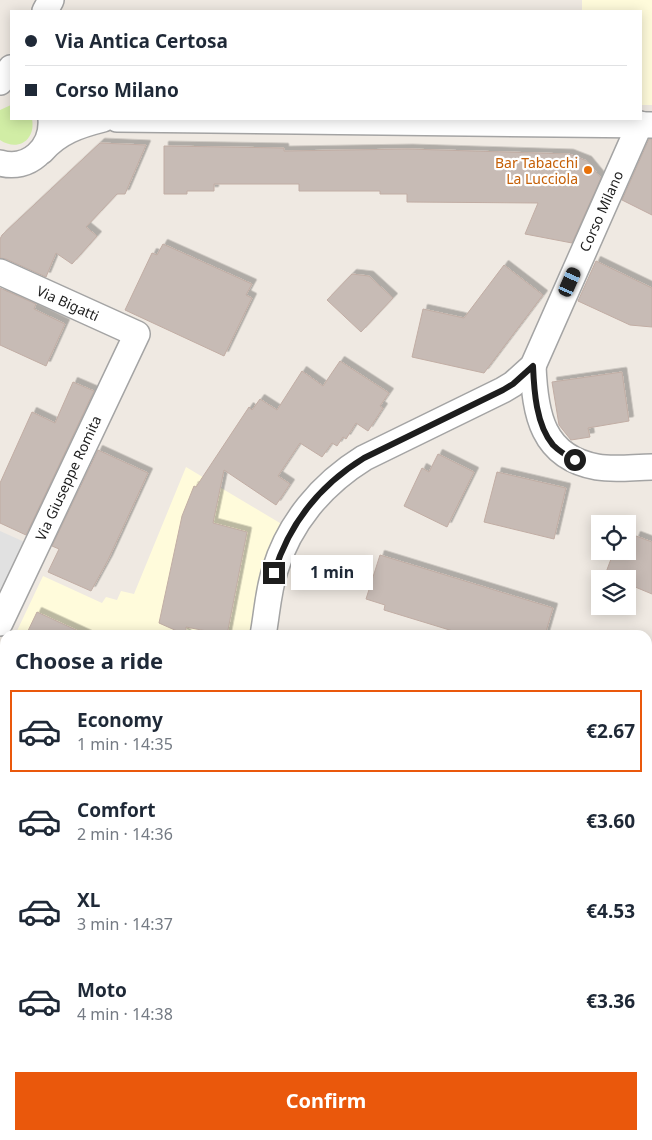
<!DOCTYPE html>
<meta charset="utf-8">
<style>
:root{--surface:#fff;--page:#f6f6f7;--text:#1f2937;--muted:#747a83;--line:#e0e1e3;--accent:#ea580c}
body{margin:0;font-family:"Noto Sans",sans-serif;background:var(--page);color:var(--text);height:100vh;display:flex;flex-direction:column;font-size:19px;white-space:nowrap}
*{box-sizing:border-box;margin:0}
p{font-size:16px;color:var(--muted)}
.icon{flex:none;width:28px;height:28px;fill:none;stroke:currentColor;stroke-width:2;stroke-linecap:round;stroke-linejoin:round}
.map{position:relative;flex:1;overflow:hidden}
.side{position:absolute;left:0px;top:630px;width:652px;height:510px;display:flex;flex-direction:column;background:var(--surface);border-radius:15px 15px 0 0;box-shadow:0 2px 12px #0003}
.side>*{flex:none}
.top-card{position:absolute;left:10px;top:10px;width:632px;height:110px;border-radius:0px;box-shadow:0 2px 12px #0003;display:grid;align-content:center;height:110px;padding:0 15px;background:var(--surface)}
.controls{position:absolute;left:591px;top:515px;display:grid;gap:10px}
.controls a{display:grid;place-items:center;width:45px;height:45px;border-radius:0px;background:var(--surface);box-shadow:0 2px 12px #0003;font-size:25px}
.end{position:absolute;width:22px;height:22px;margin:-11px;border:6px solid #1d1d1d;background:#fff;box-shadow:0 0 0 2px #fff}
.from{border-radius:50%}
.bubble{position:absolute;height:35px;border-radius:0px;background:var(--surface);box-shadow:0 2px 12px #0003;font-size:16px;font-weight:700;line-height:35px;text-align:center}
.car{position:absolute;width:15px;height:30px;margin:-15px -8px;border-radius:6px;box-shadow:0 0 4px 1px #0007;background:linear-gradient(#222 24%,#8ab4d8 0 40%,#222 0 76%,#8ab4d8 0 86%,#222 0)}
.top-card b{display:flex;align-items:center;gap:18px;height:48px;font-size:19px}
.top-card b+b{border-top:1px solid var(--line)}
.top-card i{width:12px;height:12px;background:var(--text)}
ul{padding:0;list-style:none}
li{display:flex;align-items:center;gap:15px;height:82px;margin:0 10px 8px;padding:0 5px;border:2px solid transparent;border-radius:0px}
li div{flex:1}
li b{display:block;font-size:19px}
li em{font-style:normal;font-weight:700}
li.active{border-color:var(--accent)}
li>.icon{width:45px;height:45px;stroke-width:1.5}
h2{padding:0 15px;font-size:22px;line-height:60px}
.cta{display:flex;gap:10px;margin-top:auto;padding:10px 15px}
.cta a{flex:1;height:58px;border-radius:0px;background:var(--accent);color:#fff;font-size:20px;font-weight:700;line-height:58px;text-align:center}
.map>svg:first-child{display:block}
.education{fill:#fffbdb}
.grass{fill:#d1eda5}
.park{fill:#bffcbc}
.parking{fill:#e1e1e1}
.building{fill:#c7bbb5;stroke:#c1ada4;filter:url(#shadow)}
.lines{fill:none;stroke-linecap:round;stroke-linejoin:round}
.minor-casing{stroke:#a4a4a4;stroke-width:28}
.minor{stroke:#fff;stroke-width:25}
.route{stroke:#1d1d1d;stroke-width:6}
.food-dot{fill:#e8710a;stroke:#fff;stroke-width:2}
.labels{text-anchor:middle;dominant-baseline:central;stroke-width:4.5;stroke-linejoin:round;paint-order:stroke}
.food-label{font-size:14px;fill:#c56008;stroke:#fff;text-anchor:end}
.street-label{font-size:14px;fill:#1d1d1d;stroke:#fff}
</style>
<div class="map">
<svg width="652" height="1140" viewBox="0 0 652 1140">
<defs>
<filter id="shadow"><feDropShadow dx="4.5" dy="-4.5" stdDeviation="0" flood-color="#0004"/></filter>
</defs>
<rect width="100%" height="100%" fill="#efe9e2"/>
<g class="education">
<path d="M582 0H652V105H641V11H582Z"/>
<path d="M186 467 285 526 256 635H15L43 576 102 603 106 597 117 600 121 591 134 594Z"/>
<path d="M5 657V860L0 858V667Z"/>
</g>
<path class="grass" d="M11 105V119H32C36 140 18 152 0 140V110Z"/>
<path class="park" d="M0 874 5 877V1135H298L295 1140H0Z"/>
<path class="parking" d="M0 531 29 544 0 607Z"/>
<g class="building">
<path d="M649 139H652V215L622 200Z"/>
<path d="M100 143 146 145 125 194H117L86 227 97 236 72 264 56 253 46 277 6 259 0 258V239L2 235Z"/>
<path d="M164 146 284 148V151L408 149 569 154 587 161 601 178 572 243 525 234 538 203 407 202V194H380V191H299V184H214V191H187V194H164Z"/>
<path d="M163 244 252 284 246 295 252 298 224 356 125 310 152 253 157 255Z"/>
<path d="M596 261 652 288V327L630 325 578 301Z"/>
<path d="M504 265 543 295 484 373 412 357 423 309 464 318Z"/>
<path d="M352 274 369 276 393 298 361 332 327 300Z"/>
<path d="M0 288 36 304 34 309 65 324 46 366 0 345Z"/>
<path d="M340 361 389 393 380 406 383 408 368 431 356 423 346 439 343 437 337 446 332 443 322 457 300 443 278 476 290 484 276 505 224 470 213 523 247 532 227 635 186 627V635L159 623 182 516 194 486 196 487 249 407 252 410 260 399 277 410 302 371 323 386Z"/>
<path d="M622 372 629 421 588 428 590 437 571 440 559 425 552 382Z"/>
<path d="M73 382 94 391 26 535 0 523V483L32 412 55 423Z"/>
<path d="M98 450 148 473 108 560 91 591 48 572 59 549 52 546Z"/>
<path d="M438 454 474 472 447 527 404 506 422 468 429 472Z"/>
<path d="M497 472 566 488 554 539 484 522Z"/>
<path d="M636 536 652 542V594L628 584V579H614L605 575 614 551H630Z"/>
<path d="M380 555 553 608 545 635H466L384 610 385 605 366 599Z"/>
<path d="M37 612 87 635H26Z"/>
</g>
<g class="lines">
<defs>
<g id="minor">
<path d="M45 11 51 0"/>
<path d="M0 82 11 68"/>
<path d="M117 119 652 125"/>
<path d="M42 151C58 132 79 125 103 119"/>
<path d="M0 163C29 171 53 148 51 119"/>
<path d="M0 272 137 334 0 623"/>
<path d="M533 366C535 414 542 457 597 467 615 470 634 467 652 467"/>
<path d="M263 635C267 614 268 591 275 570 289 523 322 484 364 458L503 390 513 384 533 366 640 124"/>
<path d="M648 816 652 802"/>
<path d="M648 952 652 953"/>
<path d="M601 1135 605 1140"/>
<path d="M34 1140 38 1135"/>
<path d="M170 1140 174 1135"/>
<path d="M295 1140 298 1135"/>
</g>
</defs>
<use href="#minor" class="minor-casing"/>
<use href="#minor" class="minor"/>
</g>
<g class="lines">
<path class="route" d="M274 573C289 524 320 485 364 458L503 390 513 384 533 366C534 390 536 425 553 445 559 451 567 456 575 460"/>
</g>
<circle class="food-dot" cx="588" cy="170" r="5"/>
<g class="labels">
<g class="food-label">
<text x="578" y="162">Bar Tabacchi<tspan x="578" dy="16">La Lucciola</tspan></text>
</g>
<g class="street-label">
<text transform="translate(601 211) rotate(-66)">Corso Milano</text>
<text transform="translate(68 303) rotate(24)">Via Bigatti</text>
<text transform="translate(68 478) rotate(-65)">Via Giuseppe Romita</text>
</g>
</g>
</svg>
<div class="controls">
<a><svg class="icon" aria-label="locate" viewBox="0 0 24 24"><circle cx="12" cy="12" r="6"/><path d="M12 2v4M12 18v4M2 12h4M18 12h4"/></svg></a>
<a><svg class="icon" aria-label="layers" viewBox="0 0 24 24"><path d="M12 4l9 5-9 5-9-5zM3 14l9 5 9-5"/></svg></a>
</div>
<i class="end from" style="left:575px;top:460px"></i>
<i class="end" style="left:274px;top:573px"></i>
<div class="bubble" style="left:291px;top:555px;width:82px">1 min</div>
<i class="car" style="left:570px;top:282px;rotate:24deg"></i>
<div class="top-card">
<b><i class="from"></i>Via Antica Certosa</b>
<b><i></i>Corso Milano</b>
</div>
<section class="side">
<h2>Choose a ride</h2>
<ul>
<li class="active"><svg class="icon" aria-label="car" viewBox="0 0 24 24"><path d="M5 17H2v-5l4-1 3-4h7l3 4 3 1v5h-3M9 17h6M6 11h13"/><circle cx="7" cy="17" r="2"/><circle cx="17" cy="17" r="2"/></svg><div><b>Economy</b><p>1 min · 14:35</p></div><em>€2.67</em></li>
<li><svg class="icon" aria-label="car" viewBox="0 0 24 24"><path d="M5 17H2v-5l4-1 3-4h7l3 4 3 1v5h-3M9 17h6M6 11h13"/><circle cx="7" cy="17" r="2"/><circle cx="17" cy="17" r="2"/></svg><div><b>Comfort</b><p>2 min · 14:36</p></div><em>€3.60</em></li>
<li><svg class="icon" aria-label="car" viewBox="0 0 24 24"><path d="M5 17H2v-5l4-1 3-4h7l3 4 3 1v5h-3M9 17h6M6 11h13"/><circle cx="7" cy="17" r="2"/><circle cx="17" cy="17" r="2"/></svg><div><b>XL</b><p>3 min · 14:37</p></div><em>€4.53</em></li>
<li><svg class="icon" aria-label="car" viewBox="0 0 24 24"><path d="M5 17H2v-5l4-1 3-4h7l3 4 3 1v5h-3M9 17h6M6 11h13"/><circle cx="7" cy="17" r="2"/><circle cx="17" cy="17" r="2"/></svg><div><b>Moto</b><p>4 min · 14:38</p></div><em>€3.36</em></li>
</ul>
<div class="cta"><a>Confirm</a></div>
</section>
</div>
